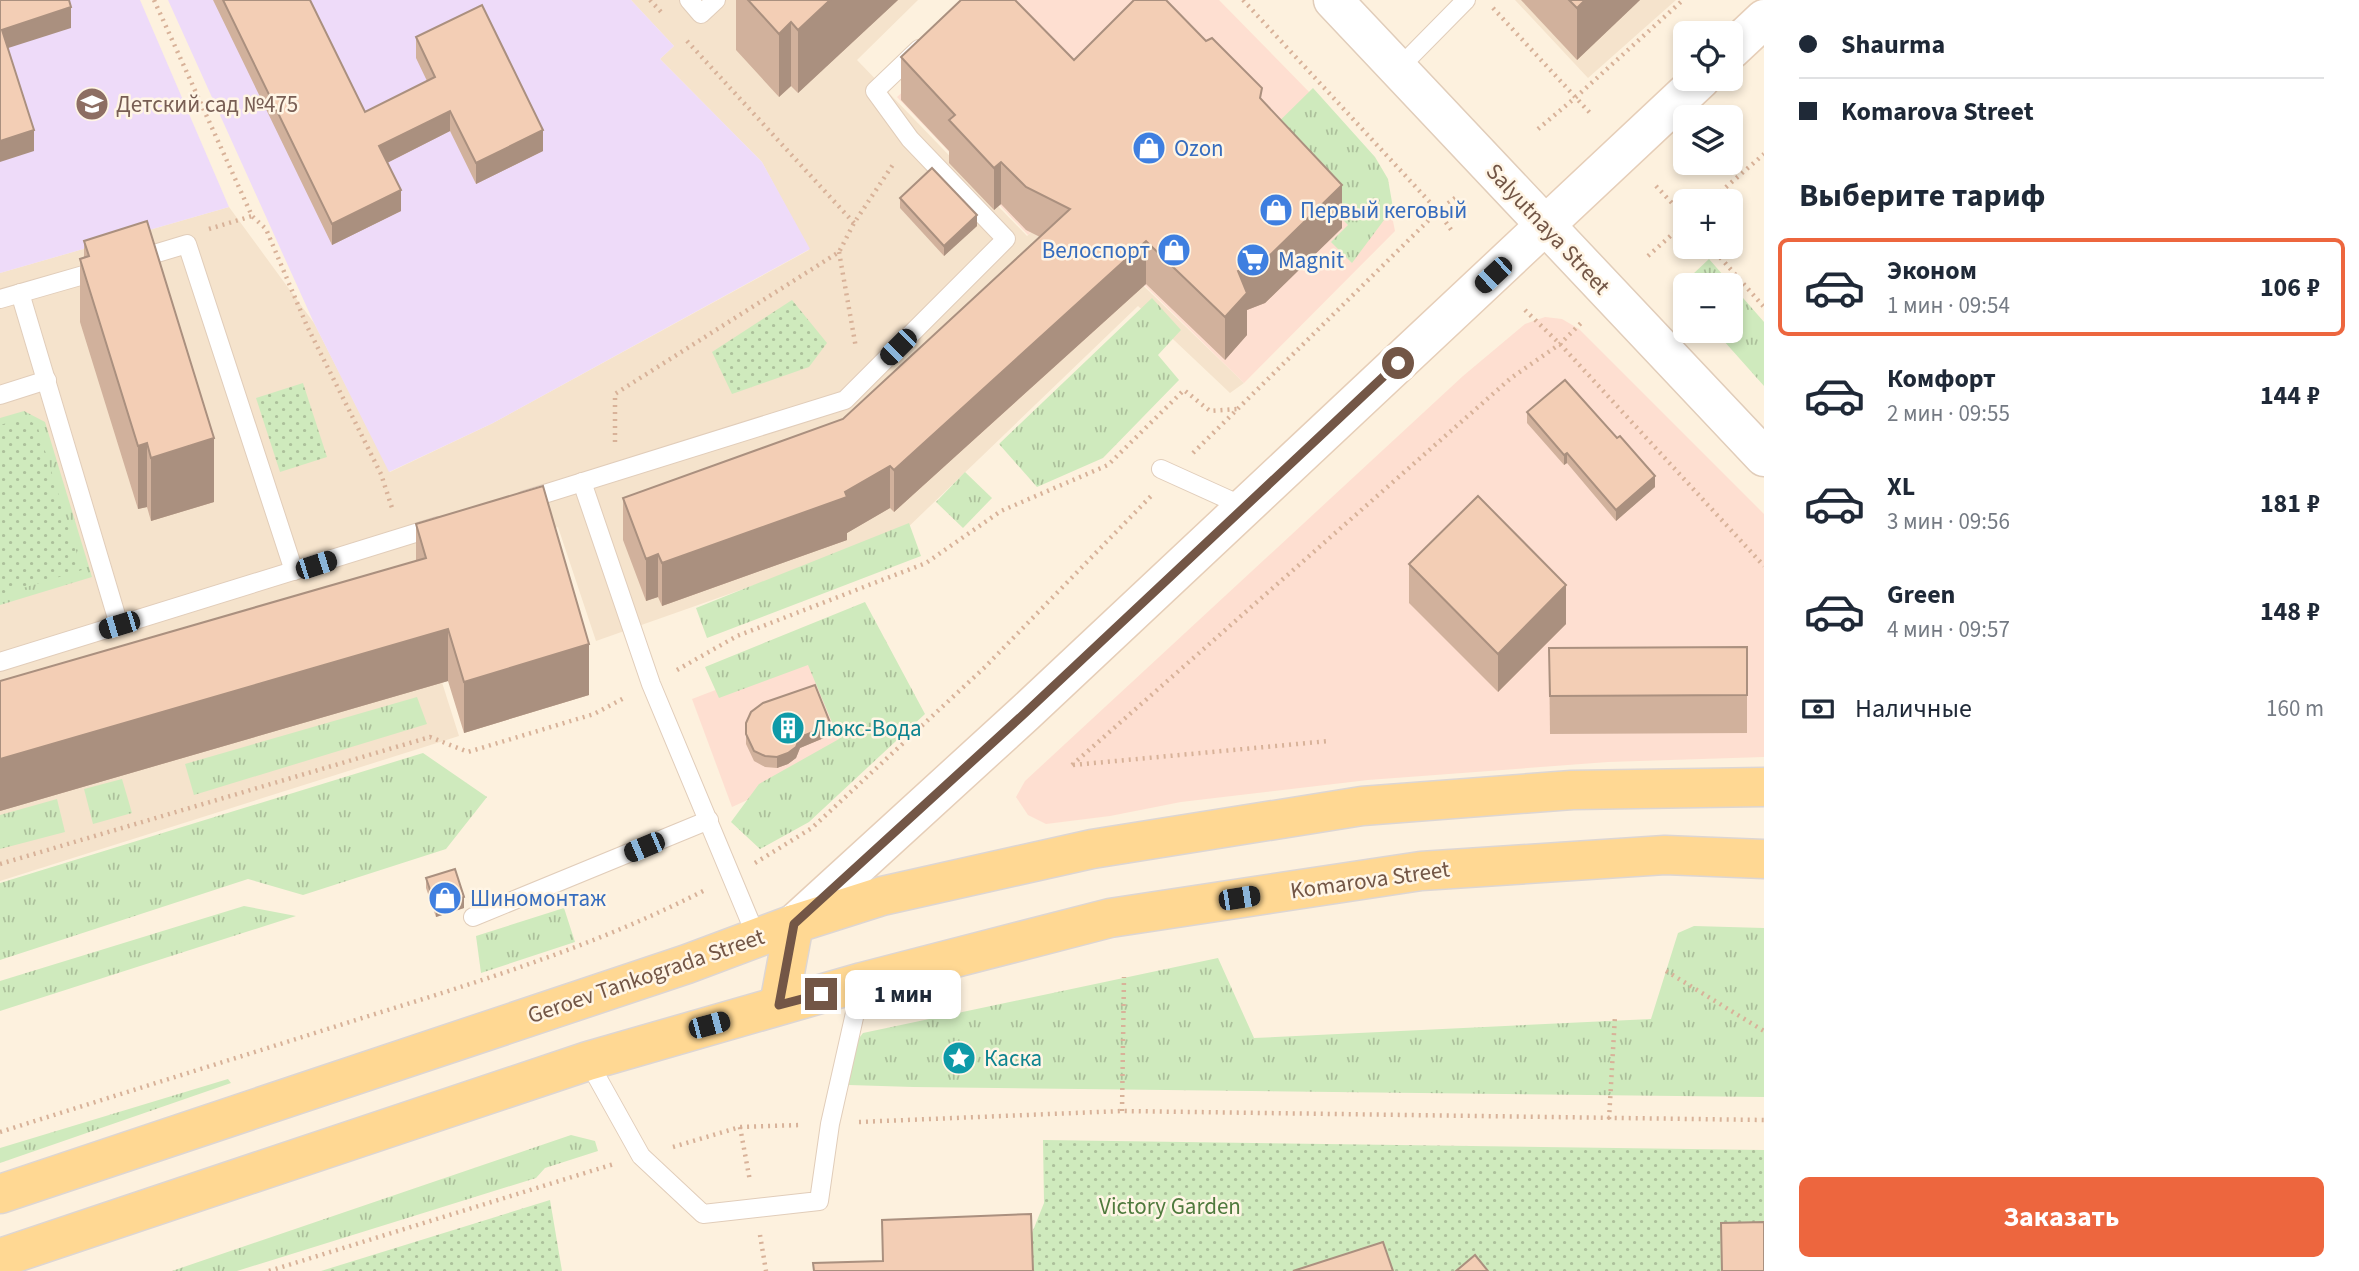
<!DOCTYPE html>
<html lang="ru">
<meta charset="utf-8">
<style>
:root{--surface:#fff;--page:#f2f2f3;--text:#1f2937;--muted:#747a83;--line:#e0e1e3;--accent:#ed663e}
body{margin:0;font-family:"Source Sans 3",sans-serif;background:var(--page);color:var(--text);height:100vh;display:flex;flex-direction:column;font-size:26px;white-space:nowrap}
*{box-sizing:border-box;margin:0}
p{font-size:23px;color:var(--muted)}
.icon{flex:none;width:38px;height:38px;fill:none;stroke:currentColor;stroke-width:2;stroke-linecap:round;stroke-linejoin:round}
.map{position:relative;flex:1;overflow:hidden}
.details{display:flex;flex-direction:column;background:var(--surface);width:595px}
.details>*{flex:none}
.top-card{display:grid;align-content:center;height:154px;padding:0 35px;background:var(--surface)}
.buttons{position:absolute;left:1673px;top:21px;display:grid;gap:14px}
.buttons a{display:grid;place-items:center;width:70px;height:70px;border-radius:10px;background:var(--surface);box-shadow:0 4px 10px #0003;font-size:35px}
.end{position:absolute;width:32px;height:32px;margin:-16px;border:9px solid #735646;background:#fff;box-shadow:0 0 0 4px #fff}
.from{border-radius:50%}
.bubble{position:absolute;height:49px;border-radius:10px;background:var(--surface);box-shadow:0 4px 10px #0003;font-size:23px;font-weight:700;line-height:49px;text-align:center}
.car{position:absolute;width:21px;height:42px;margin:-21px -10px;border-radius:9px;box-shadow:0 0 5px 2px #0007;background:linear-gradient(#222 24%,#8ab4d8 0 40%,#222 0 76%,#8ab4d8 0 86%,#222 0)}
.top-card b{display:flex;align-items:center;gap:24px;height:66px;font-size:26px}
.top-card b+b{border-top:2px solid var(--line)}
.top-card i{width:18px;height:18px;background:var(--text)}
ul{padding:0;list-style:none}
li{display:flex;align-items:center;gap:21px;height:98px;margin:0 14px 10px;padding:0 21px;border:4px solid transparent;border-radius:10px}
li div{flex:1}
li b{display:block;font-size:26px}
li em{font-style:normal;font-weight:700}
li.selected{border-color:var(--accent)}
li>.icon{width:63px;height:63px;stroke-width:1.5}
h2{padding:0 35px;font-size:32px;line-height:84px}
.pay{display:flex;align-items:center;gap:18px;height:77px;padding:0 35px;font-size:26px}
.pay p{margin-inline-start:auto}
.primary-button{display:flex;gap:14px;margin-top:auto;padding:14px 35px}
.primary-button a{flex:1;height:80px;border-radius:10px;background:var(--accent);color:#fff;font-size:28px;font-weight:700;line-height:80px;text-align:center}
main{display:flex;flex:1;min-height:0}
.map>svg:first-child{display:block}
.residential{fill:#f5e3cc}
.commercial{fill:#fedfd1}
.education{fill:#eedbf9}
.grass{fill:url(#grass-tufts)}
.park{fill:url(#park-dots)}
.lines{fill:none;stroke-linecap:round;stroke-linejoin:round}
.service-casing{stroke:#e1cdba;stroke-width:20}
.tertiary-casing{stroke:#e1cdba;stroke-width:41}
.secondary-casing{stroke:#e6ceb8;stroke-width:41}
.primary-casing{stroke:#ddd6d3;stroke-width:41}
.path{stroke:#d8b299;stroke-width:4.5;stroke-dasharray:2 5;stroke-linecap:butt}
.service{stroke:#fff;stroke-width:18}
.tertiary{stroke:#fff;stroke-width:38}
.secondary{stroke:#fff;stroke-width:38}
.primary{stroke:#ffd893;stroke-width:38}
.wall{fill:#d1b19c}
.shaded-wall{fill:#aa907f}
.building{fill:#f3ceb5;stroke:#aa907f;stroke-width:2}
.route{stroke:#735646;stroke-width:9}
.labels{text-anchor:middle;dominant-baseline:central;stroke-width:5;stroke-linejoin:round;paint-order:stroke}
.education-label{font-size:23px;fill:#785e54;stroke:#fff5e5;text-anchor:start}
.shop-label{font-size:23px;fill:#366cbe;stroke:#fff5e5;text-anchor:start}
.street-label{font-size:23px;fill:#735646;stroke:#fff5e5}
.culture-label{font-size:23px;fill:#0d838f;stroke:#fff5e5;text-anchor:start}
.park-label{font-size:23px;fill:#4f7a3d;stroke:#fff5e5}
</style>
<main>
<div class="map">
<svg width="1764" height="1271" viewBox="0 0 1764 1271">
<defs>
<pattern id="grass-tufts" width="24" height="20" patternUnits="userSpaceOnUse" patternTransform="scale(1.75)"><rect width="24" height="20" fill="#cfeabd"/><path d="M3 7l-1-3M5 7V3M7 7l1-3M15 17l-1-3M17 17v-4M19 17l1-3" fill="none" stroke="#acc09b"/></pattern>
<pattern id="park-dots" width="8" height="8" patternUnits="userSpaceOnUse" patternTransform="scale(1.75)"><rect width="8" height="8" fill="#cfeabd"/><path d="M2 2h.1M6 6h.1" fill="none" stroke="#acc09b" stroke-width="1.8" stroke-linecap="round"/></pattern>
</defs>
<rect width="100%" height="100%" fill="#fdf1de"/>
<g class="residential">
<path d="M631 0H918L857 60 1027 236 1061 206 1244 383 1230 393 1138 306 902 533 596 641 558 527 407 572 459 736 0 881V273L229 207 314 323 390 472 493 423 809 250 762 162 660 59 674 46Z"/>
<path d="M1515 0H1676L1588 78Z"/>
</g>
<g class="commercial">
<path d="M1003 0H1219L1314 97 1385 182 1395 231 1244 383 1062 204 1028 235 897 97Z"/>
<path d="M1545 317 1562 319 1579 329 1764 514V757L1608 762 1368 780 1181 802 1110 816 1046 824 1028 815 1016 797 1025 781 1463 376 1525 324Z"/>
<path d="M823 649 861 749 732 807 692 699Z"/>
</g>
<g class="education">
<path d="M0 0H140L229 207 0 273Z"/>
<path d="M168 0H631L674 46 660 59 762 162 810 249 493 423 389 472 314 323Z"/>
</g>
<g class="grass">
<path d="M1313 88 1375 157 1388 179 1393 208 1352 263 1331 242 1348 225 1263 137Z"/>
<path d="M1709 259 1764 322V386L1715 331H1731V285H1685V297L1677 289Z"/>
<path d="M1152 298 1181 330 1158 355 1179 380 1103 458 1037 487 999 444Z"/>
<path d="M24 411 45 422 92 577 0 605V418Z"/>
<path d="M965 472 992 498 963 528 936 502Z"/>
<path d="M909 523 921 556 707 638 696 608Z"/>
<path d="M865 602 925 714 809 822 760 849 731 822 759 784 839 739 808 665 719 698 705 667Z"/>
<path d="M417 697 427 724 194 795 185 764Z"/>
<path d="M423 753 487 797 446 849 303 895 248 879 0 960V883Z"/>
<path d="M122 779 132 813 93 824 84 789Z"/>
<path d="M57 799 65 832 0 849V815Z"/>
<path d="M244 906 296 916 0 1011V981Z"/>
<path d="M564 908 575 942 481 973 476 936Z"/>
<path d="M1694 926 1764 928V1097L913 1087 849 1085 843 1059 863 1033 1218 958 1254 1038 1651 1019 1678 933Z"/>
<path d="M228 1079 231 1083 0 1163V1148Z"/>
<path d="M571 1135 595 1141 598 1151 545 1168 536 1178 237 1271H172Z"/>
</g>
<g class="park">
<path d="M792 300 827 343 809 367 732 394 712 352Z"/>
<path d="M303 383 327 457 280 472 256 398Z"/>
<path d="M24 418 37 425 82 570 0 595V425Z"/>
<path d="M1043 1140 1764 1150V1233H1721V1271H1033L1032 1233 1044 1203Z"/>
<path d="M550 1200 562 1271H321Z"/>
</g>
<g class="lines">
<defs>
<g id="service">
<path d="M689 0 701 14 716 0"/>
<path d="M1398 69 1466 0"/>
<path d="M134 260 187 244 294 571"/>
<path d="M20 293 119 625"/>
<path d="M0 299 101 270"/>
<path d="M0 395 47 380"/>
<path d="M1161 469 1245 507"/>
<path d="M582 482 651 684 757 938"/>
<path d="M525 500 845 400 1006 239 910 139 875 91 919 49"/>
<path d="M0 662 438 526"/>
<path d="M473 917 709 820"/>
<path d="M588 1061 641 1156 703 1214 819 1201 830 1124 862 982"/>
</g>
<path id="tertiary" d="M1333 0 1764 457"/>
<g id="secondary">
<path d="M1731 50 1764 19"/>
<path d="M794 924 1025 713 1701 79"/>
</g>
<g id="primary">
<path d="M779 1005 794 924"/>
<path d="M0 1194 687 964 794 924 882 896 1092 849 1362 806 1572 790 1764 787"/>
<path d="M0 1258 588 1061 862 982 1110 918 1421 871 1665 855 1764 859"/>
</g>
</defs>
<use href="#service" class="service-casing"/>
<use href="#tertiary" class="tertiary-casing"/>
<use href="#secondary" class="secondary-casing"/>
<use href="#primary" class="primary-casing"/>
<g class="path">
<path d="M154 0 252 216 266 229 307 326 381 474 393 511"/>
<path d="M650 0 662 13"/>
<path d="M1243 0 1438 211 1452 231"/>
<path d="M1493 8 1590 113"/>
<path d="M687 41 854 223"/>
<path d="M1538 129 1576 97 1683 0"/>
<path d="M1656 186 1685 217"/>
<path d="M1710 201 1764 154"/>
<path d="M209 229 252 216"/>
<path d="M1711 247 1764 307"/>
<path d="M839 252 856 348"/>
<path d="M1648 256 1685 223"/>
<path d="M1525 310 1560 344 1764 566"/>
<path d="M615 442V394L839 252 854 223 894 163"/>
<path d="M1193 453 1438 211 1459 195"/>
<path d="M677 670 737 636 926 563 1001 511 1108 465 1184 390 1210 411 1237 409"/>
<path d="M1072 765 1511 378 1560 344 1582 322"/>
<path d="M1073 765 1329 741"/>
<path d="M755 863 812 828 985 667 1153 494"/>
<path d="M0 864 430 737 468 752 594 714 626 697"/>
<path d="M1666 971 1764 1031"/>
<path d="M1122 1111 1124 977"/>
<path d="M1609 1119 1615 1016"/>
<path d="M859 1122 1122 1111 1764 1120"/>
<path d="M740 1127 750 1181"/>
<path d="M0 1132C120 1094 240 1057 359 1019 478 982 596 946 707 889"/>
<path d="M673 1147 740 1127 801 1125"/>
<path d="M760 1235 766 1271"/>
<path d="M269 1271 614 1164"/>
</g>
<use href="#service" class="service"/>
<use href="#tertiary" class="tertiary"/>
<use href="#secondary" class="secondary"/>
<use href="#primary" class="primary"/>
</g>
<g class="wall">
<path d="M213 0H310L365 112 427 81 416 58V37L543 151 476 184 450 131 387 163 401 211 332 245Z"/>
<path d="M736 0H898L798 93 791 86 779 97 736 50Z"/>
<path d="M1521 0H1640L1577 60Z"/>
<path d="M901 57 1074 60 1262 99 1342 228 1265 303 1247 310V335L1225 360 1146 284 894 512 890 508 847 533V540L662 606 658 597 646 601 623 540V498L843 419 1040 237 1026 230 1001 204 994 210 949 163V151L901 100Z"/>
<path d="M900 198 977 226 944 256 900 208Z"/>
<path d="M84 241 214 502 151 521 147 507 138 509 80 322V259L84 257Z"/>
<path d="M1527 412 1655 487 1616 521 1567 463 1564 465 1527 423Z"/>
<path d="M416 524 589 695 464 733 448 681 0 811V681L416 561Z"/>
<path d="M1409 564 1566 624 1498 692 1409 603Z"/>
<path d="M1747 647V733L1550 734 1549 648Z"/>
<path d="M746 723 831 735 800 748 796 758 788 764 777 768 765 767 754 761 746 744Z"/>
<path d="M426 878 464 908 436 917 426 888Z"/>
</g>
<g class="shaded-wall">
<path d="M830 0H898L798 93V30Z"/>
<path d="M1585 0H1640L1577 60V8Z"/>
<path d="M71 7V28L2 50V30Z"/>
<path d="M791 22V86L779 97V34Z"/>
<path d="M450 111V131L379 167V146Z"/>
<path d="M34 130V151L0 162V141Z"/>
<path d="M543 130V151L476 184V163Z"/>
<path d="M1001 162V204L994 210V168Z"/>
<path d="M1342 185V228L1265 303 1247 310V335L1225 360V317L1238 271Z"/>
<path d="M401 190V211L332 245V224Z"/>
<path d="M977 215V226L944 256V246Z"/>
<path d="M1146 241V284L894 512V470Z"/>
<path d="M214 438V502L151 521V458Z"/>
<path d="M147 443V507L138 509V446Z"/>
<path d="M1567 453V463L1564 465V455Z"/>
<path d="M890 466V508L847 533V540L662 606V563L845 492Z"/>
<path d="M1655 476V487L1616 521V510Z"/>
<path d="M658 554V597L646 601V559Z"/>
<path d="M1566 585V624L1498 692V654Z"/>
<path d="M448 629V681L0 811V759Z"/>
<path d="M589 644V695L464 733V682Z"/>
<path d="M831 725V735L800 748 796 758 788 764 777 768V757L800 737Z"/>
<path d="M464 897V908L436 917V907Z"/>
</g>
<g class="building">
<path d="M0 0H69L71 7 2 30 34 130 0 141Z"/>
<path d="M223 0H310L365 112 435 77 416 37 482 5 543 130 476 163 450 111 379 146 401 190 332 224Z"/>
<path d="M748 0H830L798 30 791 22 779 34Z"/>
<path d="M961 0H1015L1074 60 1134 0H1166L1206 41 1212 38 1262 88 1260 98 1342 185 1265 260 1238 271 1247 293 1225 317 1146 241 894 470 890 466 845 492 847 497 662 563 658 554 646 559 623 498 843 419 1070 209 1026 187 1001 162 994 168 949 120 955 115 901 57Z"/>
<path d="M1569 0H1585L1577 8Z"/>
<path d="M932 168 977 215 944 246 900 198Z"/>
<path d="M147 221 214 438 151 458 147 443 138 446 80 259 89 256 84 241Z"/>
<path d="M1565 380 1617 438 1620 436 1655 476 1616 510 1567 453 1564 455 1527 412Z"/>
<path d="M543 486 589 644 464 682 448 629 0 759V681L426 558 416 524Z"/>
<path d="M1478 496 1566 585 1498 654 1409 564Z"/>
<path d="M1747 647V695L1550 696 1549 648Z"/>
<path d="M815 685 831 725 800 737 796 747 788 753 777 757 765 756 754 751 746 734V723L751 712 763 703Z"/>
<path d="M455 869 464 897 436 907 426 878Z"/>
<path d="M1031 1214 1033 1271H814L813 1263 883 1261 882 1220Z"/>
<path d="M1764 1222V1271H1722L1721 1223Z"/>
<path d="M1383 1242 1393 1271H1293Z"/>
<path d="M1475 1255 1488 1271H1456Z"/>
</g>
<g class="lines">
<path class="route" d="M821 994 779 1005 794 924 1025 713 1398 363"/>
</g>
<defs>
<symbol id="school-disc" viewBox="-11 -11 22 22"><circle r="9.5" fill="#8d6e63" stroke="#fff5e5"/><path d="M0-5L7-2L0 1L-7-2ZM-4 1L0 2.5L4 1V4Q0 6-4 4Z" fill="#fff"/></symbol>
<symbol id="shop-disc" viewBox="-11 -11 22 22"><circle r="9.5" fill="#3f7fe0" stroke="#fff5e5"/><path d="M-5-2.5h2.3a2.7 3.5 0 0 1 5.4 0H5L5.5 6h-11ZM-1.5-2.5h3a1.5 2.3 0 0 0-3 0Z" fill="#fff"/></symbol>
<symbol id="supermarket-disc" viewBox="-11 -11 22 22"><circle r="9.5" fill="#3f7fe0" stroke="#fff5e5"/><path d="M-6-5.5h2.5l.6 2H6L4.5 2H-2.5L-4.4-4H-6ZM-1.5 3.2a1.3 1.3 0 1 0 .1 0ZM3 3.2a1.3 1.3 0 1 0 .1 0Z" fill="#fff"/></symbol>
<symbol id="building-disc" viewBox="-11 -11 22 22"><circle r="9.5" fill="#0f9aa8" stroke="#fff5e5"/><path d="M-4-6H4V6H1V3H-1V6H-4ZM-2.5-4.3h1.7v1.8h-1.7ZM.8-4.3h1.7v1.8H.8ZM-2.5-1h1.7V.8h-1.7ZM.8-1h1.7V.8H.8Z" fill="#fff"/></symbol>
<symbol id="sight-disc" viewBox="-11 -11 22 22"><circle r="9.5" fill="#0f9aa8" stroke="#fff5e5"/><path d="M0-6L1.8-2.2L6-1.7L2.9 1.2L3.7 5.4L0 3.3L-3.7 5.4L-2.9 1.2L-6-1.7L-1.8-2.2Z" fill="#fff"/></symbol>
</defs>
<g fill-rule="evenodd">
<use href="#school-disc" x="73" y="85" width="38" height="38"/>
<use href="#shop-disc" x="1130" y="129" width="38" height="38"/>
<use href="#shop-disc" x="1257" y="191" width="38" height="38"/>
<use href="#shop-disc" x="1155" y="231" width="38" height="38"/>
<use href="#supermarket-disc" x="1234" y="241" width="38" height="38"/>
<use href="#building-disc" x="769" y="709" width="38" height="38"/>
<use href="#shop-disc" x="426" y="879" width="38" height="38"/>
<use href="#sight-disc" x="940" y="1039" width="38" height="38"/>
</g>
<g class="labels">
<g class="education-label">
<text x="116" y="104">Детский сад №475</text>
</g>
<g class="shop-label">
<text x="1174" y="148">Ozon</text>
<text x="1300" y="210">Первый кеговый</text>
<text x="1150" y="250" text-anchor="end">Велоспорт</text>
<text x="1278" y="260">Magnit</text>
<text x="470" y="898">Шиномонтаж</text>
</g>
<g class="street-label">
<text transform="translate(1548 229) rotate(47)">Salyutnaya Street</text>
<text transform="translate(1370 880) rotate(-8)">Komarova Street</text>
<text transform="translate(646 976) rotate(-19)">Geroev Tankograda Street</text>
</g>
<g class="culture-label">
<text x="812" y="728">Люкс-Вода</text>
<text x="984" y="1058">Каска</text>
</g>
<g class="park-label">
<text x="1170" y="1206">Victory Garden</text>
</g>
</g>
</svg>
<div class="buttons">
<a><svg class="icon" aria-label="locate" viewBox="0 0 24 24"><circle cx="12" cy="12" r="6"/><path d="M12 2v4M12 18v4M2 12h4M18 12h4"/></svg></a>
<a><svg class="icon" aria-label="layers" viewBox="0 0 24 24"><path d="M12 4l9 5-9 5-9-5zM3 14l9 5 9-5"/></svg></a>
<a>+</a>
<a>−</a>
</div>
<i class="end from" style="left:1398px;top:363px"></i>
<i class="end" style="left:821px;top:994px"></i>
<div class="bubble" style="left:845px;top:970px;width:116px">1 мин</div>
<i class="car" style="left:1493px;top:275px;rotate:227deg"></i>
<i class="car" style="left:898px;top:347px;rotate:225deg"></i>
<i class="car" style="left:316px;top:565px;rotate:72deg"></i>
<i class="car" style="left:119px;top:625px;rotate:253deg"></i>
<i class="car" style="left:644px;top:847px;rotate:247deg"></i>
<i class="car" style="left:1239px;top:898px;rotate:81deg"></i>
<i class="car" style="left:709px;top:1025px;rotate:75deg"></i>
</div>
<section class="details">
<div class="top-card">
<b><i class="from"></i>Shaurma</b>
<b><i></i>Komarova Street</b>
</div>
<h2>Выберите тариф</h2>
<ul>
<li class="selected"><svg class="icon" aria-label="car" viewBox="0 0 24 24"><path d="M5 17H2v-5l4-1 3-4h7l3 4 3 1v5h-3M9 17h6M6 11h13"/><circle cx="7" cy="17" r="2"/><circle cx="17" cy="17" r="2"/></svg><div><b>Эконом</b><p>1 мин · 09:54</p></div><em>106 ₽</em></li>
<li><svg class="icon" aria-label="car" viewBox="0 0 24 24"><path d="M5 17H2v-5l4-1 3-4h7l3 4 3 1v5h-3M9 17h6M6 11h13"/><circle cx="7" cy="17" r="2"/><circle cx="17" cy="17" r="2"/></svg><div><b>Комфорт</b><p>2 мин · 09:55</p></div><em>144 ₽</em></li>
<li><svg class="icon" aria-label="car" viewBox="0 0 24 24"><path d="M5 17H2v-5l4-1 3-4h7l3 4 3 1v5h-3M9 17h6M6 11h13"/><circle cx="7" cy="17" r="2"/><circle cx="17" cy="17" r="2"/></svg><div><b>XL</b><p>3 мин · 09:56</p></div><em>181 ₽</em></li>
<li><svg class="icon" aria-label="car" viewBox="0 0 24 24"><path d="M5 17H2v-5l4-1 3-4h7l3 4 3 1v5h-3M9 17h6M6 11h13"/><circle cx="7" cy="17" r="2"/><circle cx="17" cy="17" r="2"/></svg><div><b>Green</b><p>4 мин · 09:57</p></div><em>148 ₽</em></li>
</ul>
<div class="pay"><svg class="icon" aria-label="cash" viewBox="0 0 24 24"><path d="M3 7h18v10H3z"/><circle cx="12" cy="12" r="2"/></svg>Наличные<p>160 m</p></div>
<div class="primary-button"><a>Заказать</a></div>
</section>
</main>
